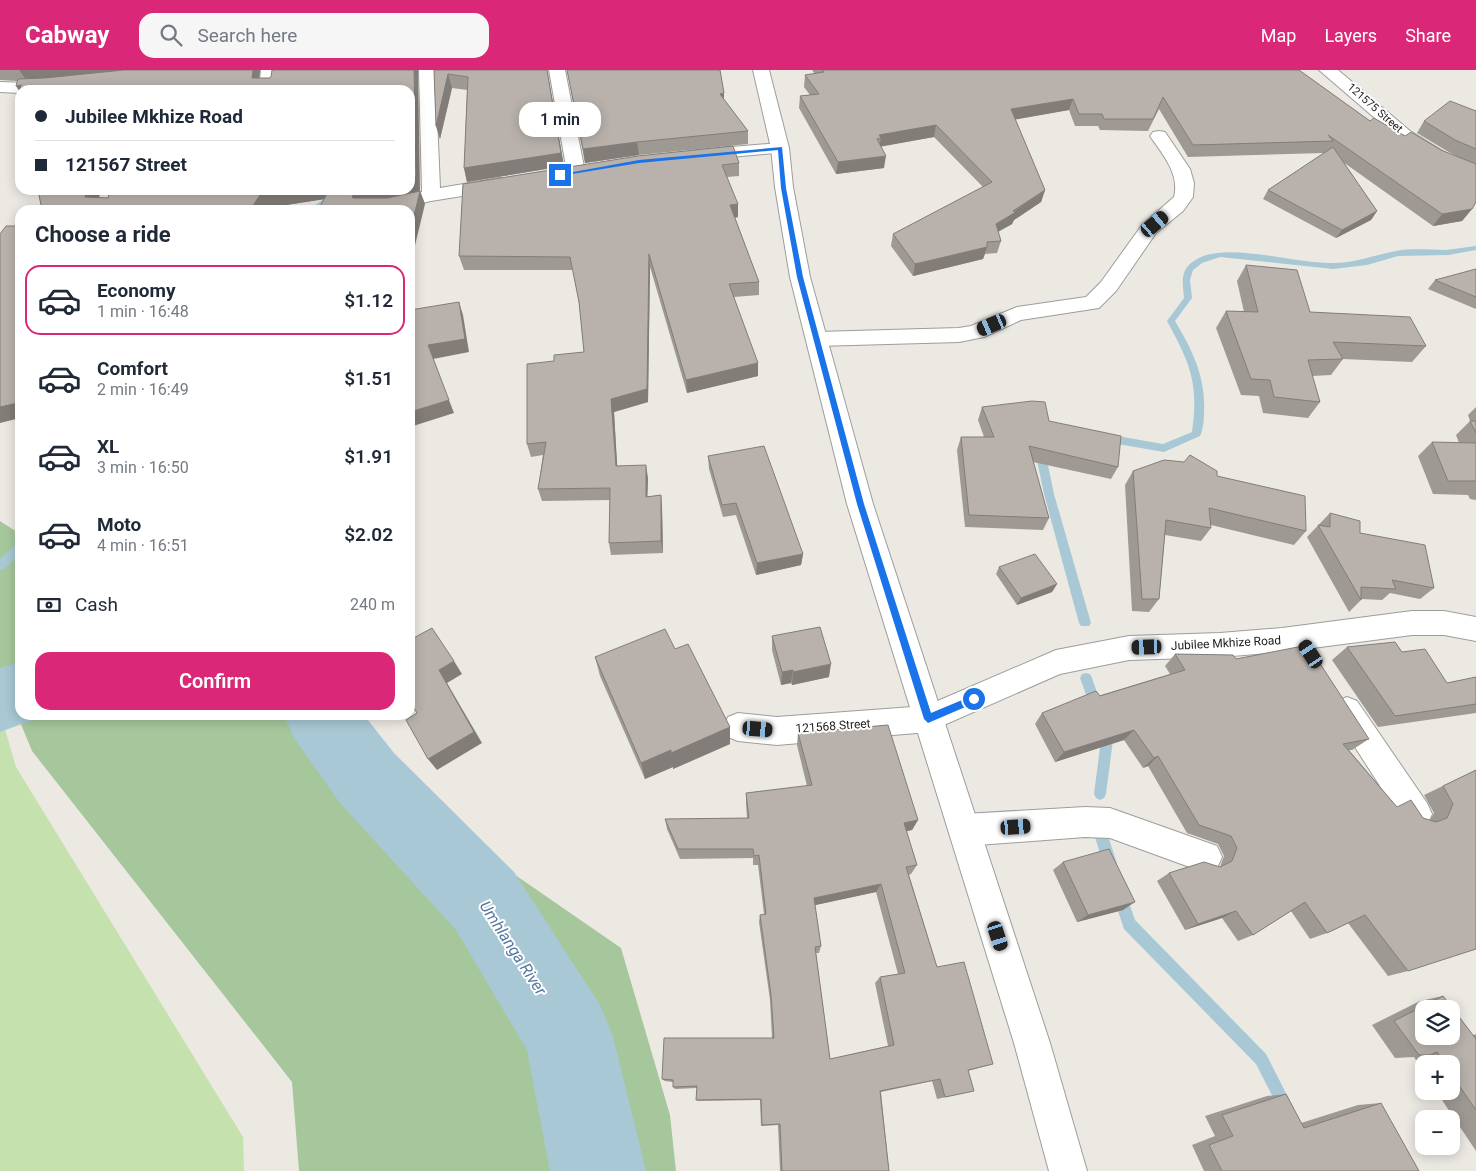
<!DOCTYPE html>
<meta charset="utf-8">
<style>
:root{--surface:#fff;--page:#f6f6f7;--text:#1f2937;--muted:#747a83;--line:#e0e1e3;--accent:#db2777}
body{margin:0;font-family:Roboto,sans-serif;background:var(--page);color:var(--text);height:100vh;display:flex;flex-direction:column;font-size:19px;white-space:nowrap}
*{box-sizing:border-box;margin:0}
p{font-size:16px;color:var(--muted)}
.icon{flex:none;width:28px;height:28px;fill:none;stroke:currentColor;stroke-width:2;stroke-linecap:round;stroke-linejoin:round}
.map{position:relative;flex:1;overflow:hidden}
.panel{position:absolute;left:15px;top:135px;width:400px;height:515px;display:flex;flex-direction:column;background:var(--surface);border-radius:15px;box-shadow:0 2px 12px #0003}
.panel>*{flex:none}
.banner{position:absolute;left:15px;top:15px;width:400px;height:110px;border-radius:15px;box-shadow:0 2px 12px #0003;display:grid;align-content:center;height:110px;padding:0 20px;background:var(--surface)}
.fabs{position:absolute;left:1415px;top:930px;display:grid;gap:10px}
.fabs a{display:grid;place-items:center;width:45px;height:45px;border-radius:10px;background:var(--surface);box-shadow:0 2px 12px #0003;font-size:25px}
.end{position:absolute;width:22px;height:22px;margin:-11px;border:6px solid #1a73e8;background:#fff;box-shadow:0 0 0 2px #fff}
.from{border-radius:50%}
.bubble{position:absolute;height:35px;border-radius:15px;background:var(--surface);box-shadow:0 2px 12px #0003;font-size:16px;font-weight:600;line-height:35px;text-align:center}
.car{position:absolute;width:15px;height:30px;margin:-15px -8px;border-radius:6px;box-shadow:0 0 4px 1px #0007;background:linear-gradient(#222 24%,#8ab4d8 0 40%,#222 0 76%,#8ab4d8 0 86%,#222 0)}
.banner b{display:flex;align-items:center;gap:18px;height:48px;font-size:19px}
.banner b+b{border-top:1px solid var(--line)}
.banner i{width:12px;height:12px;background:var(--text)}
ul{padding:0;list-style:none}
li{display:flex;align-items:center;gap:15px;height:70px;margin:0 10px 8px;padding:0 10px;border:2px solid transparent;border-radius:15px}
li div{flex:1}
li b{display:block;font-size:19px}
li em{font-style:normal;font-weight:600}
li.current{border-color:var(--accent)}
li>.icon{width:45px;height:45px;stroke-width:1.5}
h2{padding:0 20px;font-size:22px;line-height:60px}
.pay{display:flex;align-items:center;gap:12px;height:55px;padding:0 20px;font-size:19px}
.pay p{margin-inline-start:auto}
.button{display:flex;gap:10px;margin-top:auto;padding:10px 20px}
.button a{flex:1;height:58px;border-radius:15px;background:var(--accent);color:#fff;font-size:20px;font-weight:600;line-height:58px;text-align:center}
header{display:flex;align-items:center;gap:30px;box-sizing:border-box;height:70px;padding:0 25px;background:var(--accent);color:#fff}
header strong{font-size:24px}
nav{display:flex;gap:28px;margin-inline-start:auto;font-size:18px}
.search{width:350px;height:45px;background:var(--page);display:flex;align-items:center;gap:12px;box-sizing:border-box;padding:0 18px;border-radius:15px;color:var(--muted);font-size:19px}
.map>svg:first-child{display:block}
.grass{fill:#c4e1ae}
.forest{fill:#a6c79c}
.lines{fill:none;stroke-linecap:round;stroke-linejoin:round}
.stream{fill:#a8c8d5;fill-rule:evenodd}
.river{fill:#a8c8d5;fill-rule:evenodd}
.minor-casing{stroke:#9d9d9d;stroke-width:2}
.tertiary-casing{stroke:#9d9d9d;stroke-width:2}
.minor{fill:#fff;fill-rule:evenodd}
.tertiary{fill:#fff;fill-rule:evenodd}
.wall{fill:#9f9994;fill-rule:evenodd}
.shaded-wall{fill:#827d78}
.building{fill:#b9b2ac;stroke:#827d78;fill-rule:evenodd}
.route{fill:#1a73e8}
.labels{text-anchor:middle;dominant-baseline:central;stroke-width:4;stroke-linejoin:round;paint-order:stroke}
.far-street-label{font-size:11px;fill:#1c1c1c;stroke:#fff}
.street-label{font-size:12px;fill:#1c1c1c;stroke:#fff}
.near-water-label{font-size:16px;font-style:italic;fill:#5476a0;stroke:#fff}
</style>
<header>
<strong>Cabway</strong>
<div class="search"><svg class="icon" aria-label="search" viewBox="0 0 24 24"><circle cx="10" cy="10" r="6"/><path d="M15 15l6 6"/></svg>Search here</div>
<nav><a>Map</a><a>Layers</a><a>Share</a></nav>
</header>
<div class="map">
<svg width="1476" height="1101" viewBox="0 0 1476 1101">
<rect width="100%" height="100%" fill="#ece9e3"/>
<path class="grass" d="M0 649H2L16 697 243 1067 244 1101H0Z"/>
<path class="forest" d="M0 451 20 464V645H283L621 878 670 1045 676 1101H299L292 1012 32 681 0 603Z"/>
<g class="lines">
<g class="stream">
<path d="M324 120H332L331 132 317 140H308L324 129Z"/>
<path d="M1476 176V180L1448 185 1398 186 1367 195 1333 199 1220 187 1202 193 1193 200 1190 210 1192 228 1175 251C1193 281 1206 308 1204 343 1204 351 1203 360 1200 366L1164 382 1106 372 1101 368 1106 364 1163 374 1192 362C1199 313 1190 293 1167 251L1184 228C1182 208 1180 197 1201 187 1233 173 1296 194 1333 193 1355 193 1375 185 1396 181 1412 178 1430 180 1446 180 1456 179 1466 177 1476 176Z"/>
<path d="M1040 377 1045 381 1054 424 1091 553 1089 556H1081L1079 553 1044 424 1035 381Z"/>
<path d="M20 473V484L4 499 0 500V489L16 474Z"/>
<path d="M1086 603 1090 604 1092 608 1102 637 1100 641 1096 642 1092 641 1080 608 1082 604Z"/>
<path d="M1108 656 1112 658 1114 662 1106 724 1104 728 1100 730 1096 728 1094 724 1102 662 1104 658Z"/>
<path d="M1101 758 1106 759 1117 794 1115 799 1110 801 1105 799 1094 764 1096 759Z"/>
<path d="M1120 819 1125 821 1135 850 1266 984 1291 1033 1294 1038 1291 1043 1286 1046 1281 1043 1256 994 1124 859 1113 826 1115 821Z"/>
</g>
<g class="river">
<path d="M20 592V645H46L0 662V598Z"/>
<path d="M284 645H364L394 683 514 802 600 935 613 966 646 1101H550L527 980 456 860 340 733 294 668Z"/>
</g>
<defs>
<g id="minor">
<path d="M261 0H277L275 20H259Z"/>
<path d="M419 0H435L440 118 499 108 506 110 508 114 506 118 499 120 431 131 392 140H359L362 136 422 122Z"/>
<path d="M549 0H565L585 102 582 106 576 107 570 106 567 102Z"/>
<path d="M1319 0H1338L1410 61 1446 83 1476 97V108L1433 90 1398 68Z"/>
<path d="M54 10 60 11 62 15 60 19 20 20V23L0 22V12L27 13Z"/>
<path d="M1159 61 1165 62 1190 99 1194 113 1193 127 1183 141 1156 163 1116 221 1099 238 1021 250 984 267 959 272 817 276 809 274 806 269 809 264 817 262 959 258 971 256 1017 237 1086 227 1101 212 1142 155 1174 127C1180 103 1162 84 1150 66L1153 62Z"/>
<path d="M780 73 786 74 789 78 786 82 697 90 691 89 688 85 691 81 697 80Z"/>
<path d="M1412 541H1444L1476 547V571L1444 565H1412L1282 582 1220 587 1129 590 1060 604 928 662 777 675 738 671 728 667 723 657 728 647 738 643 777 647 926 636 1056 580 1129 566 1220 563 1282 558Z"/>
<path d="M1347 627 1357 631 1427 733 1432 744 1427 755 1416 759 1405 755 1337 649 1332 640 1337 631Z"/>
<path d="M1085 737 1110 738 1217 776 1222 787 1217 798 1206 803 1110 768 1085 767 964 776 953 771 948 760 953 749 964 744Z"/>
</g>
<path id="tertiary" d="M753 0H769L789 78 793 117 810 207 873 434 1050 973 1087 1101H1049L1014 973 847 434 790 207 775 117 771 78Z"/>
</defs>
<use href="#minor" class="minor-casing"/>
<use href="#tertiary" class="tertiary-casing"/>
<use href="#minor" class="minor"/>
<use href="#tertiary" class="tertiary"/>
</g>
<g class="wall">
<path d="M0 0H260L259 8 420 121 425 134 324 129 267 138 266 140H42L38 120H101L99 128 410 120 19 21 17 11 0 10Z"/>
<path d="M434 0H547L564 96 467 112 464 98 467 20 452 18 440 69 436 56Z"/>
<path d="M567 0H720L724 23V30L748 61V74L639 85 585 93Z"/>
<path d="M812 0H1299L1370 51 1462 89 1447 81 1417 63 1424 51 1476 41V132L1472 139 1462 151 1433 156 1343 92 1377 141 1371 150 1336 168 1263 129 1268 120 1324 83 1188 87 1159 39 1148 61 1100 60 1098 56H1075L1069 40 1015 49 1045 120 1041 132 1014 150 1012 154 998 162 1001 171 997 183 985 184 983 189 913 206 891 176 893 164 983 117 934 67 881 76 884 98 836 104 799 38 800 26 810 25 804 17 805 5 815 4Z"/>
<path d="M739 93V106L727 107 738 147 735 148 759 212V225L734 227 758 306 687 323 650 197 648 332 614 342 617 396 648 408 647 427 661 425 662 438 663 483 611 485 609 473 610 430 542 431 538 419 543 385 531 387 527 374 584 282 579 233 573 200H464L459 186 463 114Z"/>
<path d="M1246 195 1310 242 1426 276 1412 292 1343 289 1331 305 1312 306 1320 332 1308 348 1263 343 1259 326 1241 325 1216 258 1226 241 1244 242 1237 211Z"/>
<path d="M1476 199V239L1428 219 1435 210Z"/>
<path d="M982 337 1049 351 1118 397 1111 409 1033 392 1049 448 1043 460 965 457 957 380 961 367H984L978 350Z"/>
<path d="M1476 337V430L1470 429 1468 425 1433 424 1418 386 1432 372 1459 373 1456 365 1470 351 1468 345Z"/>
<path d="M708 386 803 484 801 495 756 505 736 445 723 447 709 399Z"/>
<path d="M1133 401 1217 406 1306 461 1294 475 1211 455V458L1201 471 1165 465 1159 529 1149 542 1132 541 1125 415Z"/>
<path d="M1330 443 1360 463 1434 518 1420 529 1390 523 1382 530 1361 529V530L1349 542 1307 467Z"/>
<path d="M999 497 1057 514 1052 522 1017 535 996 504Z"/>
<path d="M772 566 829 607 792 615 791 613 781 615 772 580Z"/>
<path d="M1347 577 1402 582 1447 613 1476 607V643L1378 657 1332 590Z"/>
<path d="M675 579 730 657V674L673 699V697L645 709 600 606 595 587Z"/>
<path d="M1175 584 1236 589 1369 669 1352 680H1349L1397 737 1423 748 1430 750 1434 743 1424 725 1476 700 1408 901 1388 906 1348 853 1327 863 1310 869 1291 841 1253 865 1238 871 1222 848 1185 860 1157 811 1169 803 1220 797 1224 786 1218 774 1187 763 1148 696 1143 698 1124 670 1055 692 1035 654 1042 643 1170 604 1165 596Z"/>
<path d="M798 663 918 750 912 760 906 761 917 795 911 804 909 805 937 897 993 994 968 1001 974 1021 937 1029 932 1011 881 1022 889 1101H780L778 1055 761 1056 760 1030 698 1031 696 1030 697 1018 675 1019 673 1017V1012L665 1011 662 1009 772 968 770 930 759 852 760 845 764 844 758 795H753V788L680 789 667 759 665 749 747 748 746 734V723L807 716 797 675ZM876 822 898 904 880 907 875 913 888 976 830 989 816 883H819L821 876 815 835Z"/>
<path d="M1063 792 1123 840 1077 852 1053 800Z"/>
<path d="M1443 926 1473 965 1476 964V1081L1436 1021H1451V994H1424V1002L1414 987 1395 988 1372 955 1420 931Z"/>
<path d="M1286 1024 1301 1053 1358 1035 1381 1033 1419 1101H1204L1192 1075 1215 1066 1205 1046 1267 1026Z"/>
</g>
<g class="shaded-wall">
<path d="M19 0H129L27 11Z"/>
<path d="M253 0H260L258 20 252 8Z"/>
<path d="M414 0H418L420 121 362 134 352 127 356 121 410 120Z"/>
<path d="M547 0 564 96 467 112 464 98Z"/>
<path d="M448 4 452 18 440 69 436 56Z"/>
<path d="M21 15 20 22 16 16Z"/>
<path d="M724 23V37L720 24Z"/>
<path d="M17 29H20V34Z"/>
<path d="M1073 29 1069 40 1007 51 1011 39Z"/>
<path d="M936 55 934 67 879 77 881 68 879 65Z"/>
<path d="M637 72 639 85 585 93 583 79Z"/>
<path d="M886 86 884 98 836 104 838 92Z"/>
<path d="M88 120H101L95 140 85 127Z"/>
<path d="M290 120H335L338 127 267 138 266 140H250L260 125Z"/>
<path d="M1045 120 1041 132 1014 150 1012 154 992 165 996 154Z"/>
<path d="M420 121 425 134 410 196V162Z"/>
<path d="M738 134V147L730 148V135Z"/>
<path d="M1472 139 1462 151 1433 156 1442 144Z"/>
<path d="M1377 141 1371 150 1336 168 1342 160Z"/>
<path d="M987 177 983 189 913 206 915 194Z"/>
<path d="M649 184 650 197 648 332 614 342 618 409 616 396 611 329Z"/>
<path d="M459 232 463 245 469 282 433 289 428 275Z"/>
<path d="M758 293V306L687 323 686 310Z"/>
<path d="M19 311 20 348 0 353V337Z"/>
<path d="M449 330 454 343 410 357V342Z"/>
<path d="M646 395 648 408 647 439 646 427Z"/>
<path d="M661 425 662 438 663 483 661 471Z"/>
<path d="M803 484 801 495 756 505 757 493Z"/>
<path d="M1057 514 1052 522 1017 535 1021 528Z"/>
<path d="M454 591 462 604 447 613 482 673 437 700 428 689 439 600Z"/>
<path d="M831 594 829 607 792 615 793 602Z"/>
<path d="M793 600 791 613 781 615 782 602Z"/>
<path d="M730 657V674L673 699V697L645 709 641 693 671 680Z"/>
<path d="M1134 660 1124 670 1055 692 1064 682Z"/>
<path d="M1158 686 1148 696 1143 698 1154 688Z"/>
<path d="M918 750 912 760 899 763 904 753Z"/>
<path d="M881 814 876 822 811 836 814 828Z"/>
<path d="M1135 832 1123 840 1077 852 1088 845Z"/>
<path d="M1236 841 1222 848 1185 860 1198 854Z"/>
</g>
<g class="building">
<path d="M124 0H253L252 8H269L271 7 272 0H414L416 107 410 108V20H20V29H17L21 15 16 16 18 9 45 8Z"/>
<path d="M434 0H547L561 83 464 98 468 7 448 4 436 56Z"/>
<path d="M567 0H720L724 23 720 24 748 61 637 72 583 79Z"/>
<path d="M822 0H1299L1370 51 1374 48 1405 66 1411 62 1441 80 1476 94V132L1472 139 1442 144 1328 65 1333 71 1193 75 1163 27 1153 49H1104L1102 44H1079L1073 29 1011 39 1045 120 1013 141 1016 142 996 154 1001 171 987 172V177L915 194 893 164 992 112 936 55 879 65 881 68 877 69 886 86 838 92 800 26 819 24 805 5 824 2Z"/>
<path d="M1450 31 1476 41V79L1455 70 1424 51Z"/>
<path d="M733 76 739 93 722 95 738 134 730 135 759 212 729 214 758 293 686 310 649 184 647 319 611 329 616 396 646 395V427L661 425V471L609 473 610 418 538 419 546 372 527 374V294L554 291V285L584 282 579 232 570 187 459 186 463 114 638 86Z"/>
<path d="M1333 77 1377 141 1342 160 1268 120Z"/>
<path d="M38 120H88L85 127 108 128 110 120H290L260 125 250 140H42Z"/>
<path d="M329 120H358L356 121 352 127 353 128H387L420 121 410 162V140H318Z"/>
<path d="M6 156H20V311L18 333 0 337V164Z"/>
<path d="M1246 195 1297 200 1310 242 1410 247 1426 276 1333 272 1343 289 1308 290 1320 332 1274 327 1270 310 1251 309 1226 241 1258 242Z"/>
<path d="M1476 199V227L1435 210Z"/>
<path d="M459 232 465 269 428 275 449 330 410 342V240Z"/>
<path d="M1032 331 1045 332 1049 351 1121 366 1118 397 1029 376 1049 448 969 445 961 367H994L982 337Z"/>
<path d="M1470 351H1476V363Z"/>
<path d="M1432 372 1476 373V411H1448Z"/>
<path d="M764 376 803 484 757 493 736 433 722 435 708 386Z"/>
<path d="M1190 385 1217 401V406L1305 426 1306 461 1209 438 1211 458 1166 450 1159 529H1142L1133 401 1164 390 1184 392Z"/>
<path d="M1330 443 1360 451V463L1425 475 1434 518 1392 510 1396 519 1361 517V530L1318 455 1330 457Z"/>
<path d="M1035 484 1057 514 1021 528 999 497Z"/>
<path d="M820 557 831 594 793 602V600L782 602 772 566Z"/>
<path d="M432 558 454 591 439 600 474 662 428 689 406 650 417 643 410 632V570Z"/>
<path d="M665 559 675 579 688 574 730 657 671 683V680L641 693 595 587Z"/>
<path d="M1395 572 1402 582 1425 579 1447 613 1476 607V634L1395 646 1347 577Z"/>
<path d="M1308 575 1369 669 1343 674 1397 737 1411 730 1423 748 1436 752 1447 748 1453 734 1443 716 1476 700V879L1408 901 1365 845 1327 863 1305 832 1253 865 1236 841 1198 854 1169 803 1204 792 1220 797 1232 791 1237 778 1231 766 1199 755 1158 686 1154 688 1134 660 1064 682 1042 643 1096 621 1100 626 1185 600 1175 584 1233 585 1236 589Z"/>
<path d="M888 655 918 750 904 753 917 795 906 797 937 897 964 892 993 994 968 1000 974 1021 945 1027 940 1009 880 1021 889 1101H782L780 1054 762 1055 761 1029 696 1030 697 1016 673 1017V1010L662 1009 664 968H774L771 925 760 845 766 844 759 785 754 786 753 779H678L665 749 749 748 746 723 812 715 798 663ZM881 814 905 903 880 907 894 975 830 989 815 877 821 876 814 828Z"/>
<path d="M1109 779 1135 832 1088 845 1063 792Z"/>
<path d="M1443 926 1476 969V1040L1451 1004V994H1445L1437 982 1430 985H1419L1394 951ZM1424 939H1451V966H1424Z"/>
<path d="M1286 1024 1304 1058 1381 1033 1419 1101H1222L1209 1075 1233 1066 1222 1045Z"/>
</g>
<path class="route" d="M782 77 786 118 803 207 864 434 931 643 974 625 978 629 977 632 928 653 924 649 857 434 797 207 781 118 778 80 639 93 560 106 557 105 639 90Z"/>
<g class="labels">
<g class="far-street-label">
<text transform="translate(1375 38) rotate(41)">121575 Street</text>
</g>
<g class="street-label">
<text transform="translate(1226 573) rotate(-3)">Jubilee Mkhize Road</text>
<text transform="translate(833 656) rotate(-4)">121568 Street</text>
</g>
<g class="near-water-label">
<text transform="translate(513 878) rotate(57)">Umhlanga River</text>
</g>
</g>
</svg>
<div class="fabs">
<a><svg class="icon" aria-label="layers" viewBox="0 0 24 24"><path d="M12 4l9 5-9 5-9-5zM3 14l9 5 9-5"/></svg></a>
<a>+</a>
<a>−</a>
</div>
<i class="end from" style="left:974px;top:629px"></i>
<i class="end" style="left:560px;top:105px"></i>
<div class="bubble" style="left:519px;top:32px;width:82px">1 min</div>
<i class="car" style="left:1155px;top:154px;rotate:50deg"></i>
<i class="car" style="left:992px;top:255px;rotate:247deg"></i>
<i class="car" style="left:1147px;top:577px;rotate:268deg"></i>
<i class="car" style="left:1311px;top:584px;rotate:327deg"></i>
<i class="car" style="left:758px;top:659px;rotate:95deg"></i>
<i class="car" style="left:1016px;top:757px;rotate:86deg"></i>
<i class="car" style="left:998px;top:866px;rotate:162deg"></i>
<div class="banner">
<b><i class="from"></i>Jubilee Mkhize Road</b>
<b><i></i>121567 Street</b>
</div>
<section class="panel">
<h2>Choose a ride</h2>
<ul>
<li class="current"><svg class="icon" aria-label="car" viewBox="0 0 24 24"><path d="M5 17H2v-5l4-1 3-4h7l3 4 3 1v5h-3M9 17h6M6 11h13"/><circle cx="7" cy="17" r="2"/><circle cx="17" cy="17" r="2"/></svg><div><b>Economy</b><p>1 min · 16:48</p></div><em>$1.12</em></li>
<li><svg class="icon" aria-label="car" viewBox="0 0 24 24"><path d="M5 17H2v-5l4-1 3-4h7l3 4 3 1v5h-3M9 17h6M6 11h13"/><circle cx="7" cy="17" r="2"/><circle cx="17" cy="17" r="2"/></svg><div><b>Comfort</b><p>2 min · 16:49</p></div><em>$1.51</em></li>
<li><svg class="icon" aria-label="car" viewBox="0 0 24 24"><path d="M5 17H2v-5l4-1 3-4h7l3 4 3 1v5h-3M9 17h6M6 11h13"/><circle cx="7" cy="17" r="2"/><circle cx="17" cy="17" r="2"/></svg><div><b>XL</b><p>3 min · 16:50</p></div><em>$1.91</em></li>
<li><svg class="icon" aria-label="car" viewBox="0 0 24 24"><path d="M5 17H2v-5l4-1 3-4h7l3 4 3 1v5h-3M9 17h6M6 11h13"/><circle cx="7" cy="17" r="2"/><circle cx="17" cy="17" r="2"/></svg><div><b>Moto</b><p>4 min · 16:51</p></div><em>$2.02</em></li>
</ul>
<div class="pay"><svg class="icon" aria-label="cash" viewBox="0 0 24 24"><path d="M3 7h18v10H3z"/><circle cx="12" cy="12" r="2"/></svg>Cash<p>240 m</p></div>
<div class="button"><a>Confirm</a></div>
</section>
</div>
